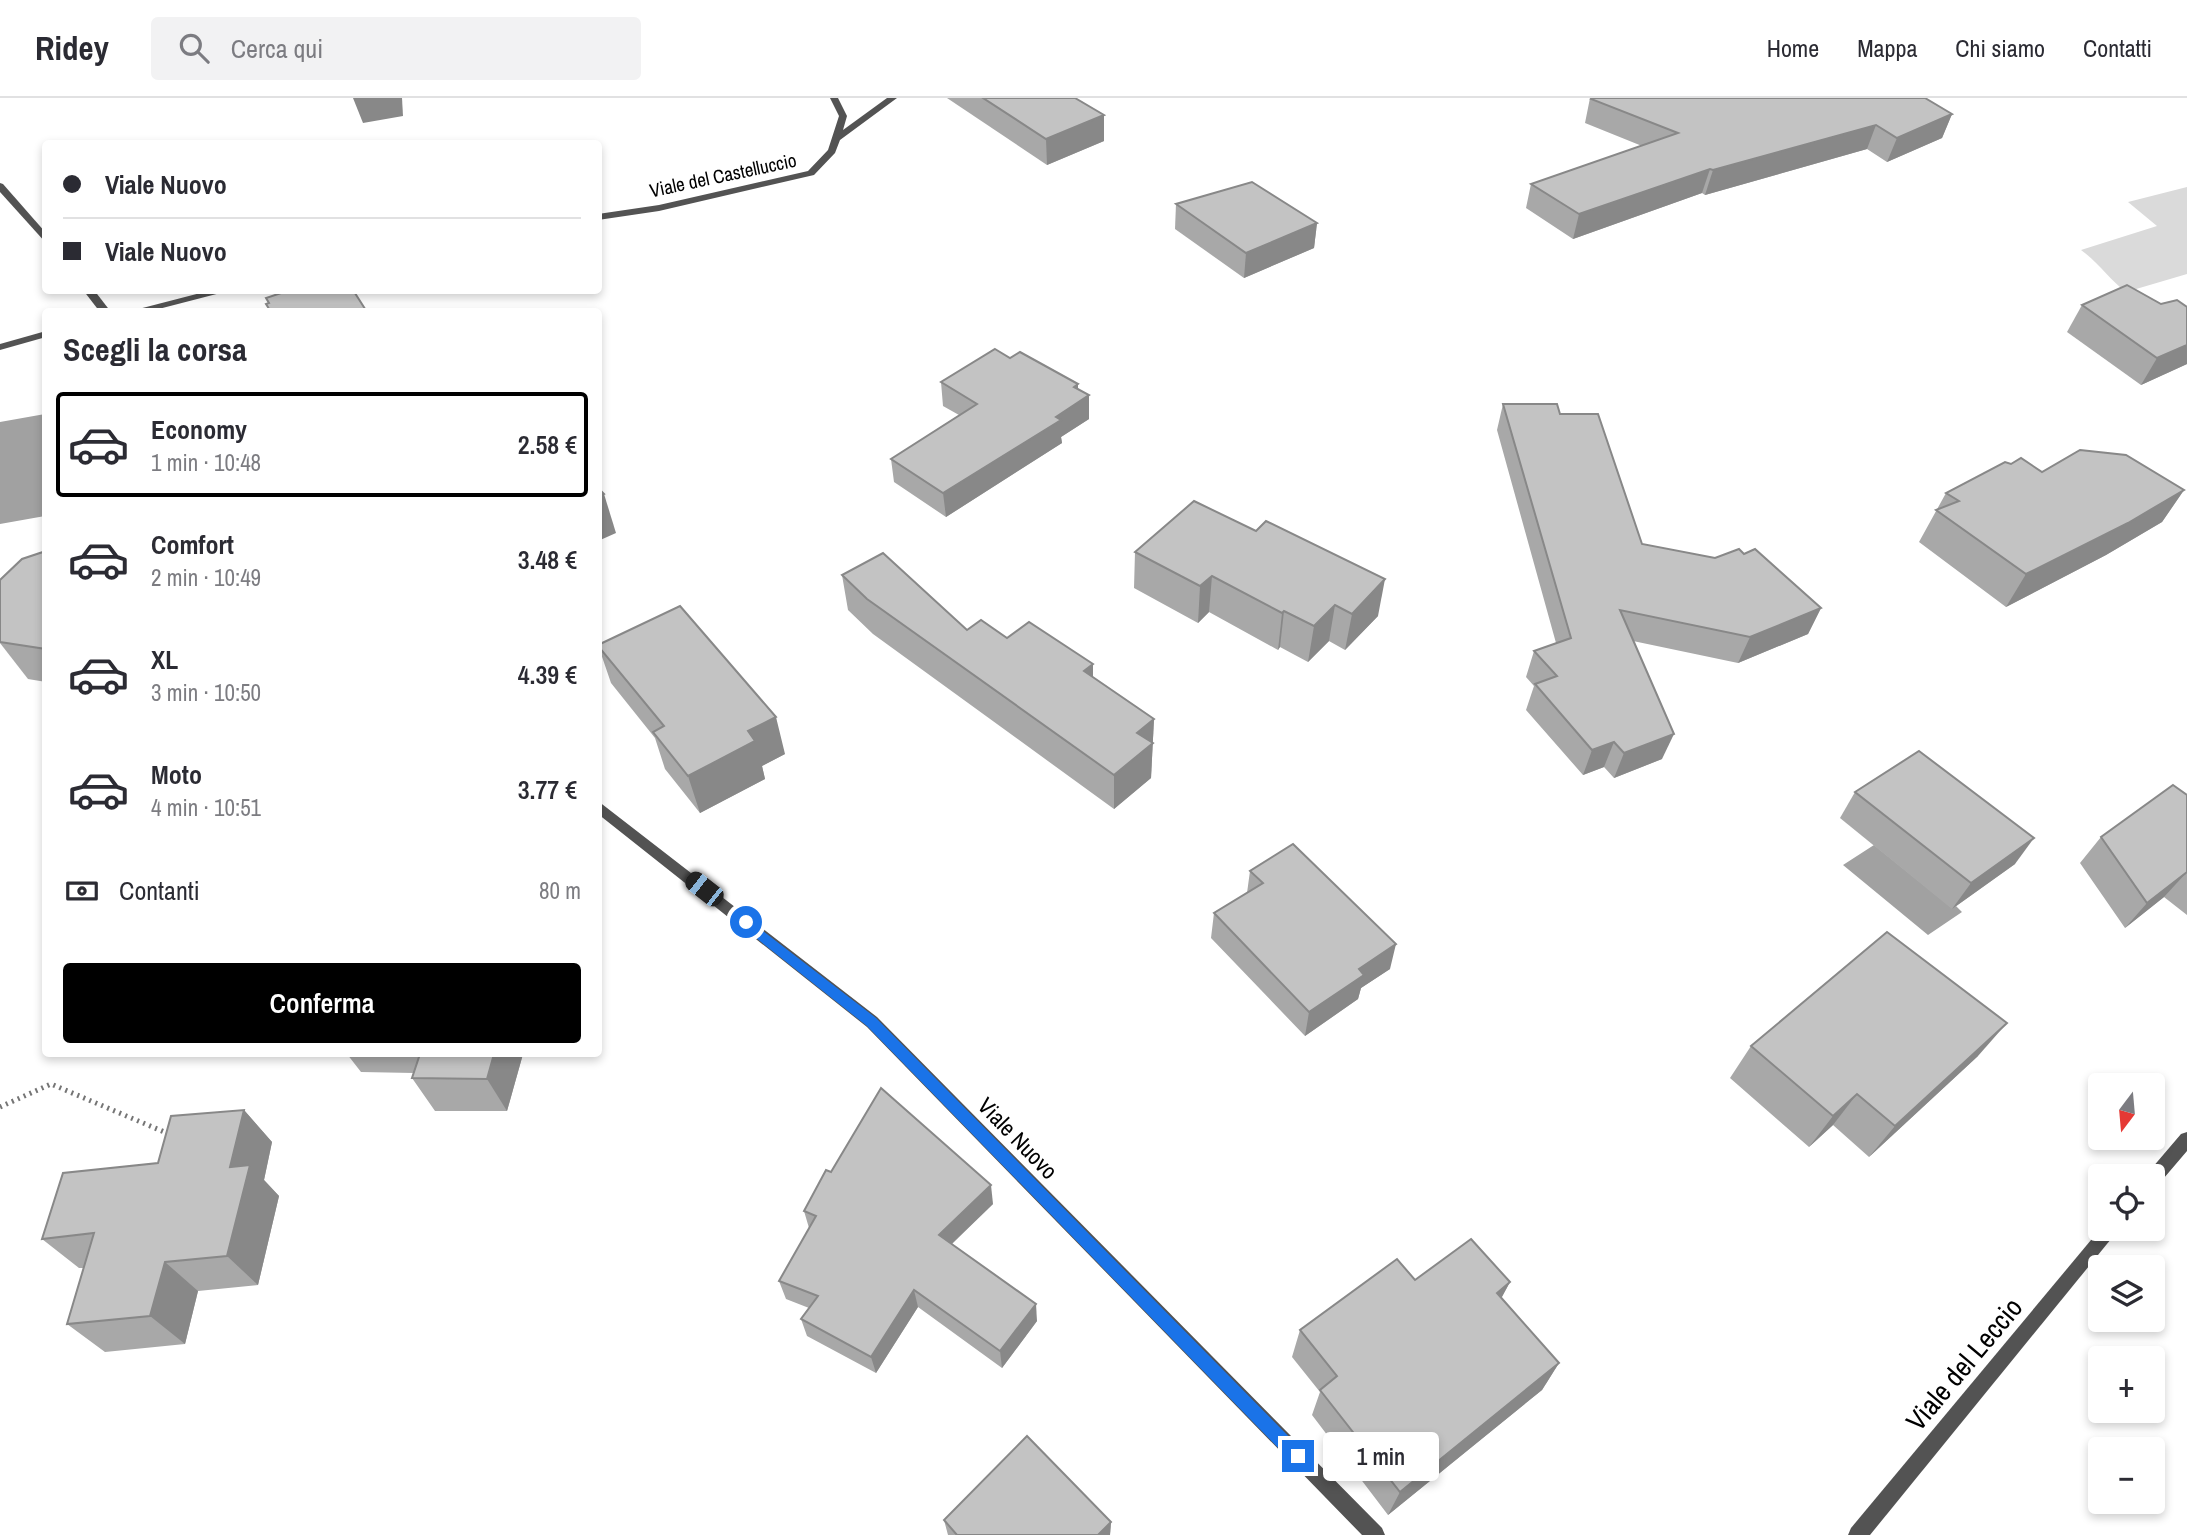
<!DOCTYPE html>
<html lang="it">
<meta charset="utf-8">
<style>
:root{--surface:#fff;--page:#f2f2f3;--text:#2b2b33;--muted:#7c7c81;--line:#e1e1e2;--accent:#000}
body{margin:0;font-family:"Archivo Narrow",sans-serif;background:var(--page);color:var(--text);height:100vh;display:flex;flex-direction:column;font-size:26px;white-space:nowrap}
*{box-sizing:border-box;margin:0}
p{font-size:23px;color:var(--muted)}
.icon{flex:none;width:38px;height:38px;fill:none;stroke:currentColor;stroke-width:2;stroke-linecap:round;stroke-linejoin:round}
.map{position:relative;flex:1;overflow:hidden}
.side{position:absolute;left:42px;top:210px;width:560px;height:749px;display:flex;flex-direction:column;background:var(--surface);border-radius:7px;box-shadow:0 4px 10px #0003}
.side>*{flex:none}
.top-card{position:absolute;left:42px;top:42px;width:560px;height:154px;border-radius:7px;box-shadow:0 4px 10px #0003;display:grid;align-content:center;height:154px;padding:0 21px;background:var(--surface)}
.needle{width:46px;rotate:196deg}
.buttons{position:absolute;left:2088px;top:975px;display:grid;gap:14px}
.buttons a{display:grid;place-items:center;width:77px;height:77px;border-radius:7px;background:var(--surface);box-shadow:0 4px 10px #0003;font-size:35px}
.end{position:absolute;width:32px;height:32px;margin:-16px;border:9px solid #1a73e8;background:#fff;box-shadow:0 0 0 4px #fff}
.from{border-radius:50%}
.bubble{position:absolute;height:49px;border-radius:7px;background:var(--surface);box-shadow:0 4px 10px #0003;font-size:23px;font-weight:600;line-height:49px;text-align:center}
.car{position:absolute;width:21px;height:42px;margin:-21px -10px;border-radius:9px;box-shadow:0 0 5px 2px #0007;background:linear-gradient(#222 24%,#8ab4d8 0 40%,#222 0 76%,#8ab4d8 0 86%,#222 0)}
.top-card b{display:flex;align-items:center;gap:24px;height:66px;font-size:26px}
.top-card b+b{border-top:2px solid var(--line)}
.top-card i{width:18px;height:18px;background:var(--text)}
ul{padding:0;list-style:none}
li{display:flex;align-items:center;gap:21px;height:105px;margin:0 14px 10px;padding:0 7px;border:4px solid transparent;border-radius:7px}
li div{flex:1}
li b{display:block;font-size:26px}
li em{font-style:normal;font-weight:600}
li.current{border-color:var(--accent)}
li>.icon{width:63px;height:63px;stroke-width:1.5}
h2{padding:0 21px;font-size:32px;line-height:84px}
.pay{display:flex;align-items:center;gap:18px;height:77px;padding:0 21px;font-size:26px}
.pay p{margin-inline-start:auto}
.button{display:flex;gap:14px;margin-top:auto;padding:14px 21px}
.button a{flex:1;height:80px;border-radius:7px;background:var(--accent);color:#fff;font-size:28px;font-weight:600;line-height:80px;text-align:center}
header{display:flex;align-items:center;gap:42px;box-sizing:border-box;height:98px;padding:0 35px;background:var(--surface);border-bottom:2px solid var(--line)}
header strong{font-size:33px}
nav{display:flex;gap:38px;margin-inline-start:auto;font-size:24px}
.search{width:490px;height:63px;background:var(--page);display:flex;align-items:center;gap:18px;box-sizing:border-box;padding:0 24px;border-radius:7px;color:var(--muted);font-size:26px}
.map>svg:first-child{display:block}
.green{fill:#dadada}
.water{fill:#a1a1a1}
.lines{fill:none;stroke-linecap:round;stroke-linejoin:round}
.path{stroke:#757575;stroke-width:5;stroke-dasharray:2 4.5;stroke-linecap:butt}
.minor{fill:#535353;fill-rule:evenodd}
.wall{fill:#a8a8a8}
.shaded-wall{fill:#888}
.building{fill:#c3c3c3;stroke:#888;stroke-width:2}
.route{fill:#1a73e8}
.labels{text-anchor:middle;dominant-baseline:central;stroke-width:5;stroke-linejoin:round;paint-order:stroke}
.far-street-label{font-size:19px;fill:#000;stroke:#fff}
.street-label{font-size:23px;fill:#000;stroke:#fff}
.near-street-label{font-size:28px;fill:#000;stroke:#fff}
</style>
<header>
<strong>Ridey</strong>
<div class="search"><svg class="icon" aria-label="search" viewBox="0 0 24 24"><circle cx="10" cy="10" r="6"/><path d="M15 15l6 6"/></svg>Cerca qui</div>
<nav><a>Home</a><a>Mappa</a><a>Chi siamo</a><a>Contatti</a></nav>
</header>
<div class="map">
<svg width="2187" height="1437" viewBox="0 0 2187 1437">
<rect width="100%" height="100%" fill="#fff"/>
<path class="green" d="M2187 89V176L2126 194C2109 181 2098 164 2081 152L2157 128 2128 104Z"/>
<g class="water">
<path d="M45 316V418L0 426V324Z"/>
<path d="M1874 747 1952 810 1956 808 1962 814 1928 837 1843 767Z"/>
</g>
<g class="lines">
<path class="path" d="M0 1009 51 986 169 1036"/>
<g class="minor">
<path d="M830 0H838L847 18 843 32 887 0H897L840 42 835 55 814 77 659 113 598 122V116L659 107 808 73 828 52 839 18Z"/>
<path d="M0 85 3 86 46 135V145L0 94Z"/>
<path d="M83 192H94L111 214H100Z"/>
<path d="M212 192H232L147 214H127Z"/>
<path d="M46 233V239L0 252V246Z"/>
<path d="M598 703 877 919 1382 1430 1385 1437H1362L867 929 598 716Z"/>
<path d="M2187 1034V1053L2158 1087 2152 1090V1078L2146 1077 2181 1036Z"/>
<path d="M2101 1130H2120L1870 1437H1848L1851 1430Z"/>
</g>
</g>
<g class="wall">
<path d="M947 0H1075L1104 17V43L1047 67Z"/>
<path d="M1590 0H1925L1952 16 1942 40 1887 64 1867 51 1705 97 1702 95 1573 141 1526 110 1531 86 1642 48 1585 25Z"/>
<path d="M1176 106 1317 125 1314 150 1244 180 1175 131Z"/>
<path d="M2082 207 2187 209V266L2141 287 2067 234Z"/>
<path d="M1010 260 1078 291 1089 321 1061 339 1062 345 946 419 894 384 891 361 959 317 943 308 941 284Z"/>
<path d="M1503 306 1560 316 1642 446 1715 460 1744 456 1821 510 1808 536 1738 565 1633 543 1662 661 1614 680 1604 669 1583 677 1526 612 1534 588 1526 579 1534 553 1556 545 1497 332Z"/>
<path d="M2011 366 2042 374 2184 392 2162 424 2106 457 2006 509 1919 444 1946 395Z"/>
<path d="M46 453V584L28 581 0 545V482Z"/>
<path d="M1135 454 1378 518 1345 552 1329 543 1308 564 1280 549 1278 552 1209 514 1198 525 1134 490Z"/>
<path d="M842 477 967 532 1007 540 1093 580 1154 621 1151 680 1114 711 873 536 848 512Z"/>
<path d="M598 547 785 656 762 668 765 681 700 715 665 671 655 640 611 585Z"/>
<path d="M1855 694 2015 766 1952 811 1840 720Z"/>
<path d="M2187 697V817L2164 799 2125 830 2080 765 2101 739Z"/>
<path d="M1250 773 1390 871 1361 890 1358 901 1305 938 1211 840 1214 815 1247 795Z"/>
<path d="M1751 948 1978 958 1869 1059 1833 1027 1809 1049 1730 980Z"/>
<path d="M347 956H523L507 1013H435L412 980 414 975 361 974Z"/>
<path d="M244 1012 272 1044 264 1082 279 1098 258 1187 198 1193 185 1246 105 1254 67 1226 84 1170H79L42 1141 158 1065Z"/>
<path d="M993 1106 952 1146 1037 1223 1002 1270 918 1209 876 1275 807 1238 801 1221 809 1210 786 1201 779 1183 809 1130 804 1113Z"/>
<path d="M1415 1182 1510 1184 1501 1200 1559 1265 1542 1292 1388 1417 1312 1317 1320 1294 1292 1259 1300 1232Z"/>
<path d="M944 1422 1111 1424 1110 1437H948Z"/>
</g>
<g class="shaded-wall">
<path d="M353 0H402L403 18 363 25Z"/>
<path d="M1952 16 1942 40 1887 64 1897 40Z"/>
<path d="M1104 17V43L1047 67 1046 41Z"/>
<path d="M1876 27 1867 51 1705 97 1713 72Z"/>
<path d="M1710 71 1702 95 1573 141 1579 116Z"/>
<path d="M1317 125 1314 150 1244 180 1246 155Z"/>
<path d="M2187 247V266L2141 287 2157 260Z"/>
<path d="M1078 286V304L1089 297V321L1061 339 1062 345 946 419 943 395 1056 319 1074 289Z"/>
<path d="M2184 392 2162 424 2106 457 2006 509 2026 476Z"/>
<path d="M604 396 616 435 598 443V399Z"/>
<path d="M1212 478 1209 514 1198 525 1200 488Z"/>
<path d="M1385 481 1378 518 1345 552 1352 516Z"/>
<path d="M1335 507 1329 543 1308 564 1314 528Z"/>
<path d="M1821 510 1808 536 1738 565 1750 539Z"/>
<path d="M1284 513 1280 549 1278 552 1282 515Z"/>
<path d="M1093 566V601L1084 573Z"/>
<path d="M776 619 785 656 762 668 765 681 700 715 688 678 748 633Z"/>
<path d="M1154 621 1151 680 1114 711V677L1137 635Z"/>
<path d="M1674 636 1662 661 1614 680 1624 655Z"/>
<path d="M1614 644 1604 669 1583 677 1592 652Z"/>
<path d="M2034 740 2015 766 1952 811 1971 785Z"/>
<path d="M2187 774 2164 799 2125 830 2147 805Z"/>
<path d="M1396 846 1390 871 1361 890 1358 901 1305 938 1309 914 1359 871Z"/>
<path d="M2007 925 1978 958 1869 1059 1895 1028Z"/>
<path d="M494 956H523L507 1013 487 981Z"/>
<path d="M1857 996 1833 1027 1809 1049 1833 1018Z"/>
<path d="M244 1012 272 1044 264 1082 279 1098 258 1187 227 1158 230 1069Z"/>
<path d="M991 1087 993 1106 942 1155 939 1137Z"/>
<path d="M165 1164 198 1193 185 1246 150 1218Z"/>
<path d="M1510 1184 1495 1212 1497 1195Z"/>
<path d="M914 1192 918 1209 876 1275 871 1259Z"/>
<path d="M1036 1206 1037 1223 1002 1270 1000 1253Z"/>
<path d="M1559 1265 1542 1292 1388 1417 1400 1394Z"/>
<path d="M1111 1424 1110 1437H1098Z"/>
</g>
<g class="building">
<path d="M983 0H1075L1104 17 1046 41Z"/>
<path d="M1592 0H1925L1952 16 1897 40 1876 27 1713 72 1710 71 1579 116 1531 86 1678 35 1591 1Z"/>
<path d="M1252 84 1317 125 1246 155 1176 106Z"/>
<path d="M2127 187 2161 206 2177 202 2187 209V247L2157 260 2082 207Z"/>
<path d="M290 192H353L367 214H271L266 206 269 205 266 200Z"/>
<path d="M995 251 1010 260 1020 254 1078 286 1074 289 1089 297 1056 319 1061 322 943 395 891 361 977 306 941 284Z"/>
<path d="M1503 306H1557L1560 316H1598L1642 446 1715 460 1739 451 1744 456 1755 451 1821 510 1750 539 1620 512 1674 636 1624 655 1614 644 1592 652 1535 586 1557 578 1534 553 1571 540Z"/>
<path d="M2080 352 2126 357 2184 392 2128 425 2026 476 1936 412 1959 403 1946 395 2005 364 2011 366 2021 360 2042 374Z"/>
<path d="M598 390 604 396 598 399Z"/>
<path d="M1194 403 1256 433 1266 423 1385 481 1352 516 1335 507 1314 528 1284 513 1282 515 1212 478 1200 488 1135 454Z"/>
<path d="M46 453V551L0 544V482L22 461Z"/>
<path d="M883 455 967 532 981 522 1007 540 1029 524 1093 566 1084 573 1154 621 1137 635 1153 645 1114 677 867 501 842 477Z"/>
<path d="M680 508 776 619 748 633 755 643 688 678 653 634 664 628 598 548V547Z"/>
<path d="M1919 653 2034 740 1971 785 1855 694Z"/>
<path d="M2173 687 2187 697V774L2147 805 2101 739Z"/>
<path d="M1293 746 1396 846 1359 871 1364 877 1309 914 1214 815 1263 785 1250 773Z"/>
<path d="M1887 834 2007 925 1895 1028 1857 996 1833 1018 1751 948Z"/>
<path d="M420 956H494L487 981 412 980Z"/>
<path d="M881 990 991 1087 939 1137 1036 1206 1000 1253 914 1192 871 1259 801 1221 818 1198 779 1183 816 1118 804 1113 826 1072 831 1074Z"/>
<path d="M244 1012 230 1069 250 1067 227 1158 165 1164 150 1218 67 1226 94 1135 42 1141 63 1075 158 1065 171 1018Z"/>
<path d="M1471 1141 1510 1184 1497 1195 1559 1265 1400 1394 1320 1292 1337 1278 1300 1232 1397 1161 1415 1182Z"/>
<path d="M1027 1338 1111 1424 1098 1437H957L944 1422Z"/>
</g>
<path class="route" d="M746 820 876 920 1303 1353 1305 1358 1303 1364 1298 1366 1292 1364 867 928 741 828V821Z"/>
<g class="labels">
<g class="far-street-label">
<text transform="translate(723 77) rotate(-12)">Viale del Castelluccio</text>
</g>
<g class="street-label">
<text transform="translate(1018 1040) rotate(46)">Viale Nuovo</text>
</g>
<g class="near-street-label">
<text transform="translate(1964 1266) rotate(-50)">Viale del Leccio</text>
</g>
</g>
</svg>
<div class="buttons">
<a><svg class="needle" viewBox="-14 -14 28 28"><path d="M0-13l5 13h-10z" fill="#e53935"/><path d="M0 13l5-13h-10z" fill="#7c7c81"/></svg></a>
<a><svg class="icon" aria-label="locate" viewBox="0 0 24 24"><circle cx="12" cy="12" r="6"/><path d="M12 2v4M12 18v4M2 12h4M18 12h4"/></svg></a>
<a><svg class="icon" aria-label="layers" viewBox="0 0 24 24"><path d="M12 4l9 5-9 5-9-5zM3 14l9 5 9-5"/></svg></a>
<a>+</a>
<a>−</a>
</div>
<i class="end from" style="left:746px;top:824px"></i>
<i class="end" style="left:1298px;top:1358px"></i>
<div class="bubble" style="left:1323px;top:1334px;width:116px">1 min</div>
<i class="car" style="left:704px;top:791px;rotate:308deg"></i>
<div class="top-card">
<b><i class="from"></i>Viale Nuovo</b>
<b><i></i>Viale Nuovo</b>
</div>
<section class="side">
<h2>Scegli la corsa</h2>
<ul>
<li class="current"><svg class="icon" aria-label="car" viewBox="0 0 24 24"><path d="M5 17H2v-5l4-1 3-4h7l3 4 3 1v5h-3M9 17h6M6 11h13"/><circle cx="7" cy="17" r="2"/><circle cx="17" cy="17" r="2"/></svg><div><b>Economy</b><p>1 min · 10:48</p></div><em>2.58 €</em></li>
<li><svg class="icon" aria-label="car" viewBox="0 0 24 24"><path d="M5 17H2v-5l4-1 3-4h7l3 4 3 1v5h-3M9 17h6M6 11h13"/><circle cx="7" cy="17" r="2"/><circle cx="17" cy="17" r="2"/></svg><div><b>Comfort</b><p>2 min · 10:49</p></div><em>3.48 €</em></li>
<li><svg class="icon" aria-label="car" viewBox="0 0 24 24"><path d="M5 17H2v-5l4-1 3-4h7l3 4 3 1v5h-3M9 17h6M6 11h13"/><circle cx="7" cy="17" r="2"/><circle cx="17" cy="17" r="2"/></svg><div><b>XL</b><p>3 min · 10:50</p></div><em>4.39 €</em></li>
<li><svg class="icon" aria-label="car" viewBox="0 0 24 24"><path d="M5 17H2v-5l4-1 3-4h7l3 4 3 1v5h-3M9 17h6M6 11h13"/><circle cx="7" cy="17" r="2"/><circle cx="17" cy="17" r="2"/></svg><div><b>Moto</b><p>4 min · 10:51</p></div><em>3.77 €</em></li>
</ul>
<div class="pay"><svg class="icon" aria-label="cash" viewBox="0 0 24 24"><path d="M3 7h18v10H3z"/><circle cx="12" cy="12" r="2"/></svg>Contanti<p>80 m</p></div>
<div class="button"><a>Conferma</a></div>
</section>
</div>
